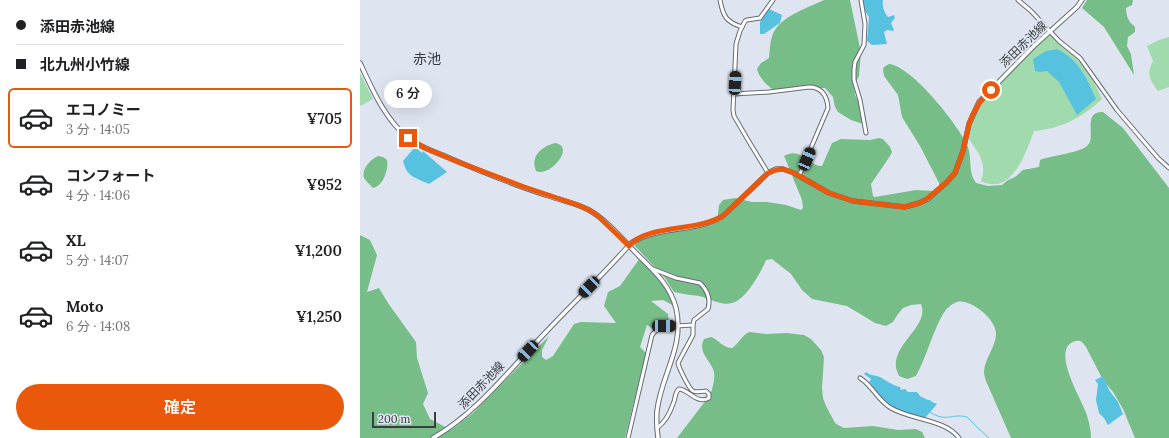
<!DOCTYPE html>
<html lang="ja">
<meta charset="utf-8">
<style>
:root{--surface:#fff;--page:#f2f2f2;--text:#202124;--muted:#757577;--line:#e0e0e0;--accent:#ea580c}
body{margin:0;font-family:Lora,"Noto Sans JP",serif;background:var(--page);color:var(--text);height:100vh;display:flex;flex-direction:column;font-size:15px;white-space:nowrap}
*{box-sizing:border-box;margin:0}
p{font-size:13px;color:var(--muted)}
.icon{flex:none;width:22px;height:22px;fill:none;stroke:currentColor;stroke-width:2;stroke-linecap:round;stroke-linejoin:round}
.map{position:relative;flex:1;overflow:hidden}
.panel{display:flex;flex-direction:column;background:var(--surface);width:360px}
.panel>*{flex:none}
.guide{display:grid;align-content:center;height:88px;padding:0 16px;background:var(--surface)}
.scale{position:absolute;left:12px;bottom:10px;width:64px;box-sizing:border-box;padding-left:4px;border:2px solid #3a3d41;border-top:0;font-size:11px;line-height:14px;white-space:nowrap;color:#3a3d41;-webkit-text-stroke:3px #dfe5f0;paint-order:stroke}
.end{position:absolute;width:18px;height:18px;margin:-9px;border:5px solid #ea580c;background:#fff;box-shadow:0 0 0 2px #fff}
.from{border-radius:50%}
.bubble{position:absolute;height:28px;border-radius:14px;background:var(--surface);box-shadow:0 4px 16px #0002;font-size:13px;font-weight:600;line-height:28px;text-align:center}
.car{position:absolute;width:12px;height:24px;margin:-12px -6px;border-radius:5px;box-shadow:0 0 3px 1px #0007;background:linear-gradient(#222 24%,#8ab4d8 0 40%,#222 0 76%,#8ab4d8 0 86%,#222 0)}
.guide b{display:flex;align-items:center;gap:14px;height:38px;font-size:15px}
.guide b+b{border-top:1px solid var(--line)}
.guide i{width:10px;height:10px;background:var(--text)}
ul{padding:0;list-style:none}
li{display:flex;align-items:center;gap:12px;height:60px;margin:0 8px 6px;padding:0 8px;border:2px solid transparent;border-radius:6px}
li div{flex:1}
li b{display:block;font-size:15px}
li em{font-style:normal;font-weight:600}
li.current{border-color:var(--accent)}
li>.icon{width:36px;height:36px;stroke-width:1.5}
.button{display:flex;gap:8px;margin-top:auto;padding:8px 16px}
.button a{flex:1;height:46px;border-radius:24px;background:var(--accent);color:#fff;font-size:16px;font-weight:600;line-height:46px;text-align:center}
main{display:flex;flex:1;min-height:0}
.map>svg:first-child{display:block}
.green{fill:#a1daad}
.forest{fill:#77bd87}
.water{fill:#57c2e0}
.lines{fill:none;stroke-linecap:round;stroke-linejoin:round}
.stream{stroke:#57c2e0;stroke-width:1}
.secondary-casing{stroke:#676c76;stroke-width:5}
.primary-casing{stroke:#676c76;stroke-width:5.5}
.secondary{stroke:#fff;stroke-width:3}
.primary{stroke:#fff;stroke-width:3.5}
.route{stroke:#ea580c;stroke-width:5}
.labels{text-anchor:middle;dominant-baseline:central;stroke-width:4;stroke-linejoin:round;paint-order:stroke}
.street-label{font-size:12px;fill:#3a3d41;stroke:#dfe5f0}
.quarter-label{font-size:14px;fill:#343841;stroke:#dfe5f0}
</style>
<main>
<section class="panel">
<div class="guide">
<b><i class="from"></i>添田赤池線</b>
<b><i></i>北九州小竹線</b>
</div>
<ul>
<li class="current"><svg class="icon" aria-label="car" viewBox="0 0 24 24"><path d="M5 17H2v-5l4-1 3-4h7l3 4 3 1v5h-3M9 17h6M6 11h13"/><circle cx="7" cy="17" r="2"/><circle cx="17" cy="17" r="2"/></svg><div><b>エコノミー</b><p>3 分 · 14:05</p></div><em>¥705</em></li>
<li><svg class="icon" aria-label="car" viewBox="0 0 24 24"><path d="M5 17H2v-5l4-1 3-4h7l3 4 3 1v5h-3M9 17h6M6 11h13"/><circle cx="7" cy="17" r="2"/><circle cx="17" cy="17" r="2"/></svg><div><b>コンフォート</b><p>4 分 · 14:06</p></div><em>¥952</em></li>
<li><svg class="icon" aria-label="car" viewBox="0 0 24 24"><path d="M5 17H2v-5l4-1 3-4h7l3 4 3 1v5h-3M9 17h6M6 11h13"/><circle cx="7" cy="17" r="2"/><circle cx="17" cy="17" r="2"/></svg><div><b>XL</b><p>5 分 · 14:07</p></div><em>¥1,200</em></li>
<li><svg class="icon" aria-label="car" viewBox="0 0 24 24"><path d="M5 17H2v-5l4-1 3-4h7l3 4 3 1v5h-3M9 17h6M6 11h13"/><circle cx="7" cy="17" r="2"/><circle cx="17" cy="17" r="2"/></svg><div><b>Moto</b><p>6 分 · 14:08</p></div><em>¥1,250</em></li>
</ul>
<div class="button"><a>確定</a></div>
</section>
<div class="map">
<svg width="809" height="438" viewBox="0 0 809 438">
<rect width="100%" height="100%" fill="#dfe5f0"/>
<g class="green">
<path d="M691 34 702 47 713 55 723 66 734 82 742 99C723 117 701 129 674 131 666 152 652 197 621 181 628 161 617 152 607 136 610 122 615 110 624 99L666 55Z"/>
<path d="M809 37V87L798 91C790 80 786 74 793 61L787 46 799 40Z"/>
<path d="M0 73 13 99 0 106Z"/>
</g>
<g class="forest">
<path d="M464 0H490L501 53 499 76 494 86 495 95 504 111 506 119 505 123 503 124 491 120 478 112 475 107 473 97 465 88H450L418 93C410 88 399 79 397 69L401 63 409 58C410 49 410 37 415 30 423 16 449 7 464 0Z"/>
<path d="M727 0H773L772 5 766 8C766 17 769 22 775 27V32L768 37 767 46 771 54 774 75 744 27 722 8Z"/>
<path d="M529 64C552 66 600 127 608 147 612 159 608 173 616 183L628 186 642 185 648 180 655 177 663 170 679 167 680 160C692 155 721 153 728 145 736 137 722 111 743 112L763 128 809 188V438H775L763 409 753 392 743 380 726 347C723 343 721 340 716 341 690 347 719 395 724 408 728 417 731 428 731 438H651L626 381C625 378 624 374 624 372 624 359 636 347 636 334 636 324 627 315 619 309 613 305 604 300 597 302 591 304 586 309 583 314 572 333 567 356 556 376L547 379 539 376C538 373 536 370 536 367 533 343 570 326 561 304L551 305 543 308 538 314 533 322 526 326 515 323 487 306 452 299 442 290 431 274 412 259 406 260C401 272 386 300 372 303 361 306 349 298 339 296 331 295 322 294 314 292L305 278 274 245 281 239 293 235 351 224 357 221 359 205 363 200 375 198 392 202H407L426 205 441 210 443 208 442 200 425 158 424 156C441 146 450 167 462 166L472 143 481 139 510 140 519 138 523 139 530 147 532 152 530 156 511 184 513 196 515 197 556 190 574 191 579 187V183L560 146 542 117 538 95 524 76 523 69 524 67Z"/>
<path d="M195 143C216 146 190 178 176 171 170 156 181 147 195 143Z"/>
<path d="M18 156 23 157 27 160C29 169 23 186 13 188 10 185 6 181 4 178 1 169 11 159 18 156Z"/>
<path d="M0 235 10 240 17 255 7 292 19 288 28 303 56 342 57 358 68 393 63 404 70 419 91 430 113 413 189 336 182 350V357L186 360 193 356 214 324 221 322 256 323 244 306 248 292 260 286 280 258C294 273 308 286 314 306L303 300 291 301 308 314 309 324H297L293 329 287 325 280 347 286 353 265 438H0Z"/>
<path d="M390 332 406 334 427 333 444 335 451 339 461 350 464 357 462 388 463 398 466 406 474 421 476 424 484 428 513 426 538 430 556 429 562 432 565 438H317L350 395C353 387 355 380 354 372 351 360 337 353 344 339L351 337C359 340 363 348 372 348 379 344 382 334 390 332Z"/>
</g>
<g class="water">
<path d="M503 0H523C522 5 524 13 528 17L534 15 535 18 531 23 534 30 533 31 527 30 524 32 527 44 512 45 507 41 509 17 505 11Z"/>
<path d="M409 9 422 15 420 23 404 34H400V22Z"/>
<path d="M697 49C718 59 727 78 736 99L717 115 699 82 687 71 680 72 675 71 673 59 686 51Z"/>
<path d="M55 147 62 153 63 151 87 172 69 184C54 177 47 177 43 161Z"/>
<path d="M506 372C513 377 513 374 520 377 527 381 532 385 540 387L541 390 545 389 548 392H557L561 397H562L568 400H570L572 402 577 404 565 418C552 414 536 411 525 401 519 396 515 388 509 382L511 379 504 374Z"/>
<path d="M743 376 749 390 758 402 763 414 748 425 744 418 739 413 736 400 738 384 735 380Z"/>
</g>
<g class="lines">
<path class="stream" d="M570 412C586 423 591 413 607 417L619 429 629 438"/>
<defs>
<g id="secondary">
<path d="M360 0C363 16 366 22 382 27"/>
<path d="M501 0 505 24 504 45 495 62 494 70V80L500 100 506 133"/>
<path d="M658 0 671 11 699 41 720 58 757 110 798 158 809 168"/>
<path d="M374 94 409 92 449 87C462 87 467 96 468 108L439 176"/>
<path d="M408 173 388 140 374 116 373 110 376 44 380 31 385 21 387 20 400 18 413 0"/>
<path d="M293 269 316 278 340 283C347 290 351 299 348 309L334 320 333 325V335L318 363C319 368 329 389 333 391 337 393 343 391 346 391L349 394V398C337 405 328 389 319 389 314 393 316 399 313 404 310 413 304 423 297 428"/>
<path d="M500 378C513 386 518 401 531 408 551 420 585 419 599 438"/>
<path d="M268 438 292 335 299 327 333 325"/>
</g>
<g id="primary">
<path d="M0 63C13 91 25 119 49 139 60 147 75 152 87 157 122 172 157 186 192 197 204 201 218 204 229 210 248 221 263 240 278 255 294 271 310 285 316 308 325 347 301 375 297 411 296 420 297 429 298 438"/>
<path d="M73 438C118 412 150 369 186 332 214 302 244 274 271 243 299 225 335 233 363 216L408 173 416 169H423L434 173 469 193 493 201 545 207 559 203 568 199 587 182 595 173 603 151 609 124 619 102 675 45 717 7 722 0"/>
</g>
</defs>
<use href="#secondary" class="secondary-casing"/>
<use href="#primary" class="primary-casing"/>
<use href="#secondary" class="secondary"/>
<use href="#primary" class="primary"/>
</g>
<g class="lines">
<path class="route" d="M48 138 65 148 98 162 164 187 218 205 229 210 237 215 269 246C288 224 337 232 363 216L408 173 416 170 423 169 434 173 469 193 493 201 544 207 560 203 568 198 587 182 595 173 603 151 609 124 613 114 620 102 631 90"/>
</g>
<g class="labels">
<g class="street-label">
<text transform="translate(663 44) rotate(-44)">添田赤池線</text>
<text transform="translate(121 385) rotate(-46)">添田赤池線</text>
</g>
<g class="quarter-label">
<text x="67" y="59">赤池</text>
</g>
</g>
</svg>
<div class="scale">200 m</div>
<i class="end from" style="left:631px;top:90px"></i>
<i class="end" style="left:48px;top:138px"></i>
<div class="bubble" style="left:24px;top:80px;width:48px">6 分</div>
<i class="car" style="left:375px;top:83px;rotate:3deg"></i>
<i class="car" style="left:447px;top:159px;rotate:23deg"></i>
<i class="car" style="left:229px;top:287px;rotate:224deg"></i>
<i class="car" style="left:304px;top:326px;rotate:89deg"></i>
<i class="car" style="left:168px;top:351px;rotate:223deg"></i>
</div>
</main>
